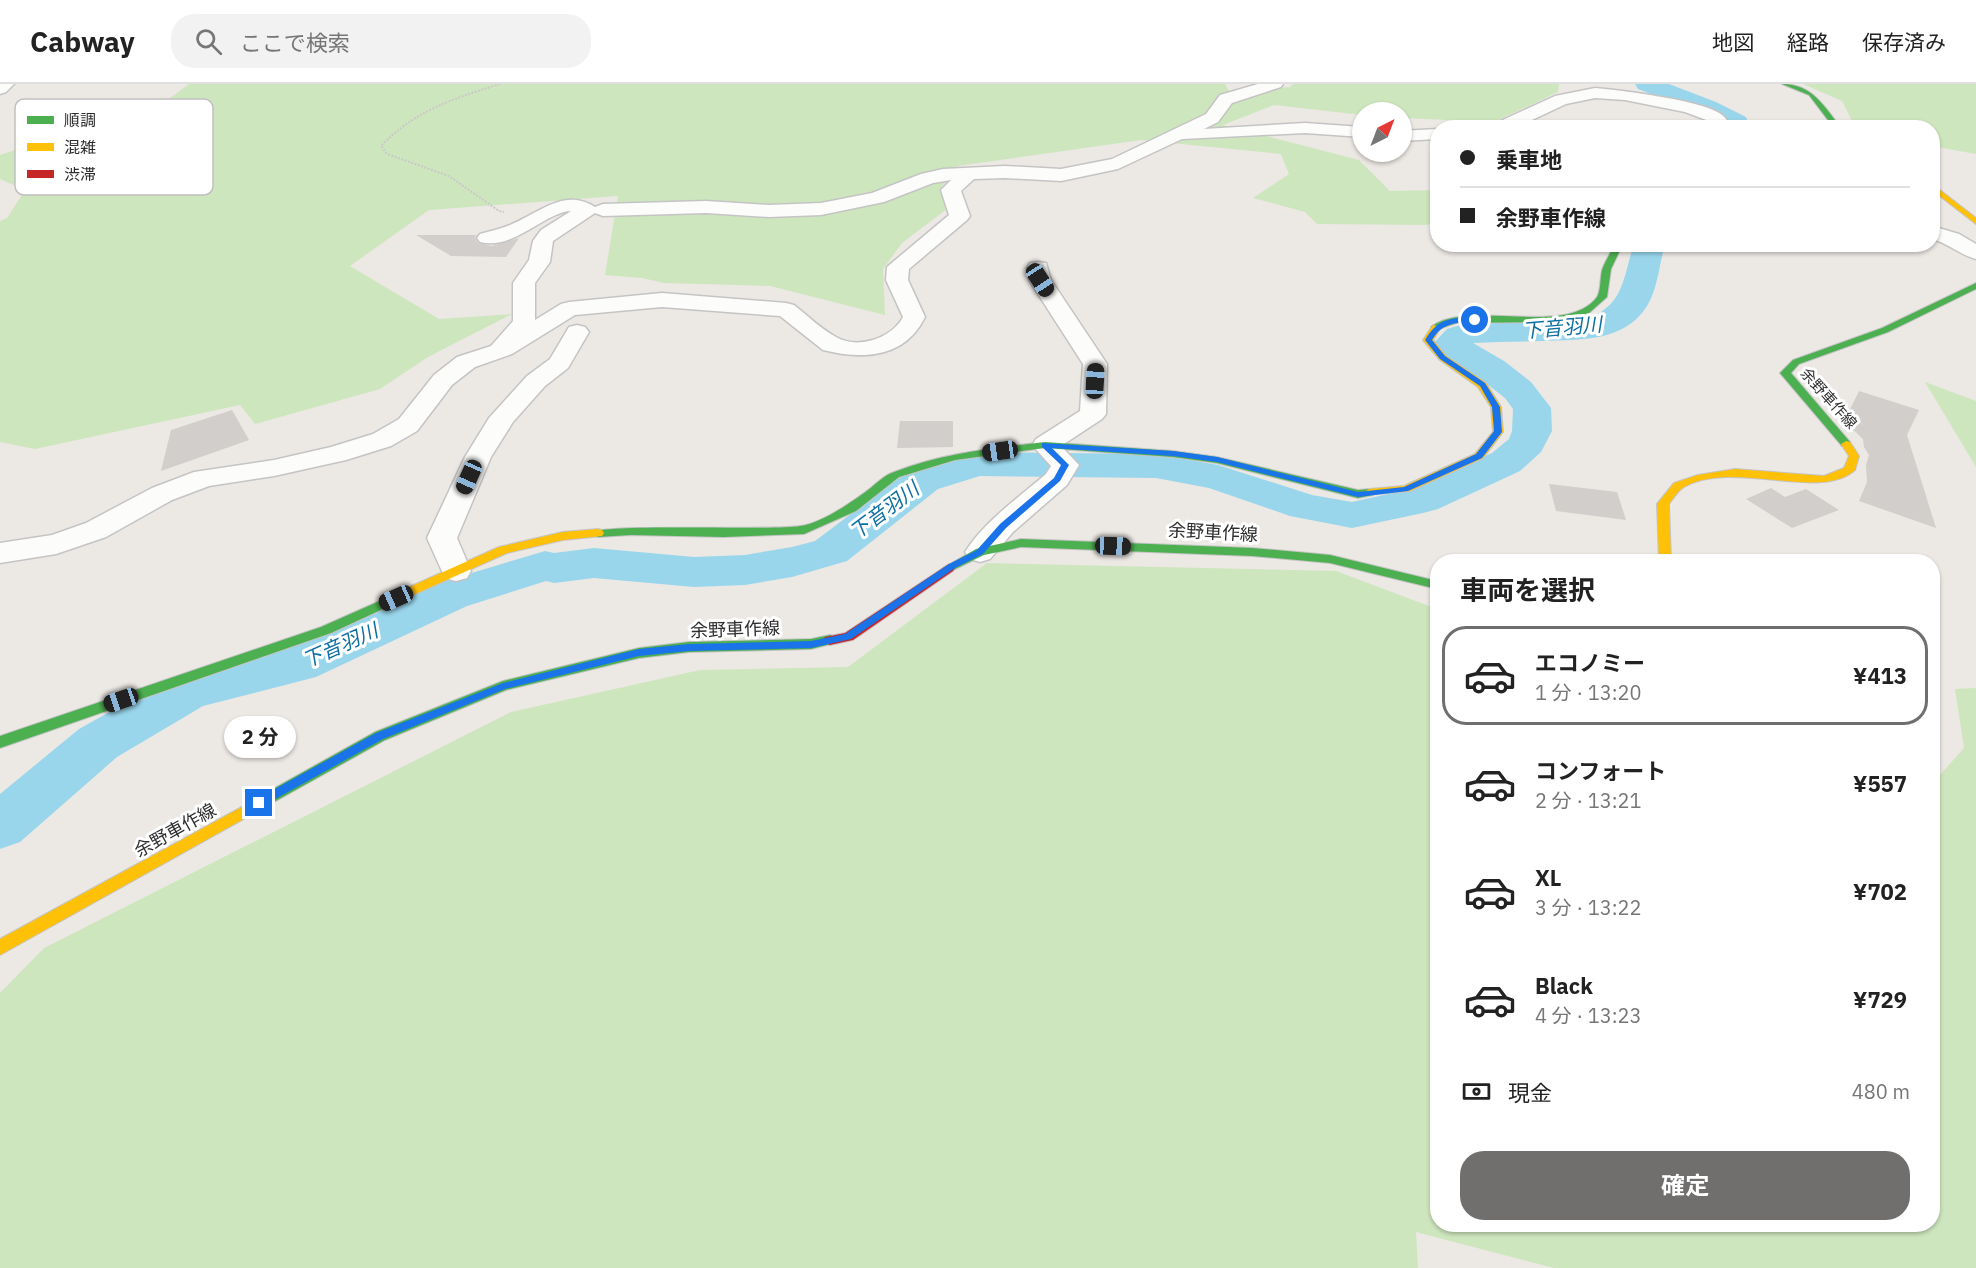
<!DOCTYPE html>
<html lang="ja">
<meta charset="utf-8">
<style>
:root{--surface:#fff;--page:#f2f2f2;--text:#222;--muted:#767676;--line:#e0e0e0;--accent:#706f6e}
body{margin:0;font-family:"IBM Plex Sans","Noto Sans JP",sans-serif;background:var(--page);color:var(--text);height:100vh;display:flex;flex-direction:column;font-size:22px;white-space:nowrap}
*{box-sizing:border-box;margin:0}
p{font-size:20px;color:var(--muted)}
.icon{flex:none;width:33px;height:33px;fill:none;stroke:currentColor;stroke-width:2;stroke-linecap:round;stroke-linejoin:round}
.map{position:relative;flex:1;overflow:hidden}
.details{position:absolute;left:1430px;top:470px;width:510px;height:678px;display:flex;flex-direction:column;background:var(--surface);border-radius:24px;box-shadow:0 2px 4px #0004}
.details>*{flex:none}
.guide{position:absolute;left:1430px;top:36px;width:510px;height:132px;border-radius:24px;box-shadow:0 2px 4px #0004;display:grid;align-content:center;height:132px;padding:0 30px;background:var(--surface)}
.needle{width:39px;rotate:42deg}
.fabs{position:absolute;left:1352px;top:18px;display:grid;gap:12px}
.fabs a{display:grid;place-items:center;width:60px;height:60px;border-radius:50%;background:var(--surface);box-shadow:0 2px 4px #0004;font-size:30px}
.end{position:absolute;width:27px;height:27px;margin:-14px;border:8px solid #1a73e8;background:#fff;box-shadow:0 0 0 3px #fff}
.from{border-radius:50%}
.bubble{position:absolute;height:42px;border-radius:21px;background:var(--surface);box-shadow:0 2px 4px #0004;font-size:20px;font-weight:700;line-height:42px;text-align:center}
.car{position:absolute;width:18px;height:36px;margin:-18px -9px;border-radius:8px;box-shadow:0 0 4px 2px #0007;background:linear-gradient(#222 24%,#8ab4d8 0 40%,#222 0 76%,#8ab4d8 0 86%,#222 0)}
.guide b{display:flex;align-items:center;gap:21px;height:57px;font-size:22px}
.guide b+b{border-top:2px solid var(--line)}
.guide i{width:15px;height:15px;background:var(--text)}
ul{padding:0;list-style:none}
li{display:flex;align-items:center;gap:18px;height:99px;margin:0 12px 9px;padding:0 18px;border:3px solid transparent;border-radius:24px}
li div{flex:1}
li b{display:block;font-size:22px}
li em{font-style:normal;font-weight:700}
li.selected{border-color:var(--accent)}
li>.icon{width:54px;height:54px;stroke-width:1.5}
h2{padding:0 30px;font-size:27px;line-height:72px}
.pay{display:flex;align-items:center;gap:15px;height:66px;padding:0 30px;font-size:22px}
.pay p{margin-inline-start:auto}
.button{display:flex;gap:12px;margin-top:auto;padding:12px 30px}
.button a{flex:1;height:69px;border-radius:24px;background:var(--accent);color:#fff;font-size:24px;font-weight:700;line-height:69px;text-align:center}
header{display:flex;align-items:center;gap:36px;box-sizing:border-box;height:84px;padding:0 30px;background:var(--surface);border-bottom:2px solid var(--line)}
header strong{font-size:28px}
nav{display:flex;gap:33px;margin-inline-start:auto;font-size:21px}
.search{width:420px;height:54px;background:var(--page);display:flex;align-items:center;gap:15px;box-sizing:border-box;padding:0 21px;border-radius:24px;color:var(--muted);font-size:22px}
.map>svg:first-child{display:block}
.green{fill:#cee6be}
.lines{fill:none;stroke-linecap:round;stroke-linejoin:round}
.river{fill:#99d6ec;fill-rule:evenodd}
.building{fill:#d1cecb}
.street-casing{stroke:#c5c4c5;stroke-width:3}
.fast-casing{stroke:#c5c4c5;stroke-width:2}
.slow-casing{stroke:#c5c4c5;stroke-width:2}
.jam-casing{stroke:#c5c4c5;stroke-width:2}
.path{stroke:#c9c9c8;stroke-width:2;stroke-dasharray:2 1.5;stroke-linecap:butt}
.street{fill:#fcfcfb;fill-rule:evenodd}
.fast{fill:#4caf50;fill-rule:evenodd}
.slow{fill:#ffc107;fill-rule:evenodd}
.jam{fill:#c62828;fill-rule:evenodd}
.route{fill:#1a73e8}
.labels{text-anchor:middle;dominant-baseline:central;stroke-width:6;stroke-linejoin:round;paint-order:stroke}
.far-street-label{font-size:15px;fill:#2e2e2e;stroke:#fff}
.street-label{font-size:18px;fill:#2e2e2e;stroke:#fff}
.water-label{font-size:20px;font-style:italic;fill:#0d6fa3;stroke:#fff}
.key{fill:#fff;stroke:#c0c0c0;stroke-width:1.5}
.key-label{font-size:16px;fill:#2e2e2e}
</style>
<header>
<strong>Cabway</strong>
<div class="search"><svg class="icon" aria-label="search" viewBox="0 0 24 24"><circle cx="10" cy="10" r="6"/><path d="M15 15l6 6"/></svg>ここで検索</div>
<nav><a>地図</a><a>経路</a><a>保存済み</a></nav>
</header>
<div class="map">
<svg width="1976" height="1184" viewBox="0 0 1976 1184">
<rect width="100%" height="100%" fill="#ece8e4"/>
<g class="green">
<path d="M189 0H1225L1229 7 1290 3 1293 0H1559L1558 8 1494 38 1401 34V28H1362V31L1274 21 1223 41 1359 76 1390 107 1437 106V136L1427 141 1317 140 1305 128 1253 114 1289 90 1281 70 1141 56 958 82 941 104 947 125 902 159 883 185 885 231 770 202 664 199 642 194 605 191 618 112 429 126 350 182 439 235 512 230 428 273 380 305 255 340 240 321 35 365 0 358V137L7 134 25 106 0 95V71L166 17Z"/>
<path d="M1803 0H1976V70L1932 62V44L1855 43 1842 17Z"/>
<path d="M1925 298 1976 317V383Z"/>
<path d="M987 479 1336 487 1437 525V1140H1932V700L1964 664 1955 605 1976 604V1184H1554L1416 1148 1418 1184H0V909L44 864 511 628 700 586 848 583Z"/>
</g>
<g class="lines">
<g class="river">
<path d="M1635 0H1669L1716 18 1746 33 1750 44H1724L1698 28 1638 5Z"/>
<path d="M1634 160H1665C1659 181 1658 204 1647 222 1624 259 1579 255 1542 257 1519 258 1496 258 1473 259L1504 277 1531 298 1551 324 1552 347 1541 368 1520 387 1438 425 1423 429 1352 444 1290 432 1209 404 1156 394 980 392 938 405 847 477 792 493 745 501 694 503 594 494 554 499 546 497 467 522 316 593 203 622 117 673 20 758 0 765V710L79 645 170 594 287 565 435 500 545 467 554 469 594 464 694 473 745 471 792 463 815 457 908 387 978 368 1156 370 1218 381 1312 411 1352 418 1411 405 1492 369 1509 355 1512 347 1513 325 1505 314 1478 293 1437 269 1432 261 1447 245 1471 238 1589 234C1625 220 1623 192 1634 160Z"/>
</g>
</g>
<g class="building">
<path d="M416 151H476L475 154 478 159 492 162 519 154 506 173 451 172Z"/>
<path d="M1859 307 1919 326 1907 351 1936 444 1859 417 1867 398 1866 381 1869 371 1864 363 1863 355 1844 337Z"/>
<path d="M232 326 249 356 161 387 171 346Z"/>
<path d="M900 337H953V363L897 364Z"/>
<path d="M1549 400 1617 408 1626 436 1556 427Z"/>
<path d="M1771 404 1785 413 1806 405 1839 426 1792 444 1746 415Z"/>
</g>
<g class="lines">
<defs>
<g id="street">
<path d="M0 0H14L6 8 0 10Z"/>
<path d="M1258 0H1283L1281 3 1232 19 1218 38 1204 45 1305 39 1362 43V53L1305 49 1182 55 1118 85 1061 97 1005 94 974 95 961 107 970 132 967 136 909 185 908 196 925 233C905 274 863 276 823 266L780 232 662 223 575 231 512 270 475 283 452 301 417 347 391 362 346 376 274 392 209 402 172 416 106 453 56 470 0 479V459L52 451 86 439 152 404 194 388 274 376 331 363 373 350 399 335 434 291 457 273 491 262 513 237V199L529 176 533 157 541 146 571 127C545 128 513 167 480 158L477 154 480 150C490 147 502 145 512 140 539 129 565 103 595 123L603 120 706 117 769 121 821 119 872 109 921 90 943 85 1005 82 1061 85 1112 75 1206 30 1220 11ZM951 96 941 106 949 131 887 183 886 196 903 233C892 254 858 266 836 253 821 245 808 232 794 221L786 219 662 209 569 218 561 220 535 236V199L550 178 553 157 595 129 603 132 706 129 769 133 821 131 884 118 933 99Z"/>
<path d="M1595 4C1619 6 1707 17 1722 31 1726 34 1728 38 1731 42L1711 44 1712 41 1709 37 1685 28 1625 16 1595 14 1566 20 1515 44H1492L1494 40 1555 12Z"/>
<path d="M1437 45V55L1401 57V47Z"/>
<path d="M1932 142 1959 150 1976 160V175C1960 171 1948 159 1932 155Z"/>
<path d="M1038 178 1046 179 1051 196 1107 280 1106 330 1102 335 1061 362 1079 381 1067 401 1013 448 990 475 980 478 970 475 965 468C985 437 1018 414 1046 390L1051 382 1032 361 1036 355 1080 327 1083 280 1029 196 1027 184 1030 179Z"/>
<path d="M577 241 585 243 589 248 568 284 545 302 513 338 491 373 457 454 471 487 467 494 456 497 445 494 427 454 465 373 489 334 527 292 550 275 569 243Z"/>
</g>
<g id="fast">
<path d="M1782 0C1812 0 1824 22 1841 44H1834L1809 11Z"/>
<path d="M1614 160H1623L1611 185 1607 213 1589 229 1552 238 1456 239 1436 246 1431 243C1468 214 1567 254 1597 213 1601 206 1600 194 1602 186 1605 177 1611 169 1614 160Z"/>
<path d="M1976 199V205L1888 248 1799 280 1791 289 1850 358V362H1842L1780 289 1793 276 1882 244Z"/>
<path d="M1045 358 1173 367 1217 373 1358 406 1369 405 1375 409 1373 411 1358 414 1217 379 1173 373 1045 364 955 376 899 393 856 427 804 450 724 453 631 451 598 453 592 449C602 439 769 447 800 442 820 440 852 418 868 406 876 400 884 391 894 388 942 369 994 364 1045 358Z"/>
<path d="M1021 455 1252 464 1330 471 1437 497V505L1330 479 1252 472 1021 463 984 471 949 488 943 484 976 465Z"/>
<path d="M409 504 413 505 415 508 413 511 331 549 0 664V652L321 543Z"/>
<path d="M830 551 835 553 837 556 835 559 811 565 689 568 639 574 506 606 385 656 265 723 260 725 255 723 253 719 255 715 375 648 503 597 639 564 689 558 811 555Z"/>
</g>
<g id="slow">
<path d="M1932 100 1976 134V140L1932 106Z"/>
<path d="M1433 241 1441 243 1433 256 1446 272 1486 299 1501 323 1503 348 1483 374 1410 407 1365 411 1363 409 1369 405 1404 402 1475 370 1493 348 1491 323 1478 303 1440 276 1423 256Z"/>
<path d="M1846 357 1850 358 1859 372 1855 386C1820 418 1733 375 1684 403 1678 406 1673 415 1669 420L1671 477H1659L1657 420 1674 399 1698 391 1735 385 1824 392 1844 384 1849 372 1841 360Z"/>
<path d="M598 445 602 446 604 449 602 452 563 456 507 469 413 511 409 512 403 508 405 505 499 463 563 448Z"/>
<path d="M260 713 265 715 267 719 265 723 0 871V855Z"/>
</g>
<path id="jam" d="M949 480 955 484 953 487 853 556 830 561 825 559 823 556 825 553 845 549Z"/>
</defs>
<use href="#street" class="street-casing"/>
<use href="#fast" class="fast-casing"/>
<use href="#slow" class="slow-casing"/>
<use href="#jam" class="jam-casing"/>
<path class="path" d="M500 0C455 14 414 27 381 62L387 70 449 92 499 127 504 128"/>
<use href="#street" class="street"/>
<use href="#fast" class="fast"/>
<use href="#slow" class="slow"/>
<use href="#jam" class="jam"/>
</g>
<path class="route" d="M1475 233 1477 237C1458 239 1443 237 1432 256L1445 272 1485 299 1500 323 1502 348 1482 374 1408 407 1358 413 1217 378 1173 372 1052 364 1069 381 1060 397 1006 444 983 470 955 484 851 555 811 564 689 567 639 572 505 605 383 655 263 722 259 724 253 719 255 716 376 649 503 599 639 565 689 560 811 557 845 550 949 480 977 466 1000 440 1054 394 1061 381 1042 363V359L1173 367 1217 373 1358 408 1404 403 1476 370 1494 347 1492 323 1480 302 1440 275 1425 256C1438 234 1451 234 1475 233Z"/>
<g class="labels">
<g class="far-street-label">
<text transform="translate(1829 314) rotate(48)">余野車作線</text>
</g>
<g class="street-label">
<text transform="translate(1213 448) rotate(3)">余野車作線</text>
<text transform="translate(735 545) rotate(-2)">余野車作線</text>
<text transform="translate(175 746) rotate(-29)">余野車作線</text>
</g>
<g class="water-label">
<text transform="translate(1562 243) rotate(-5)">下音羽川</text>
<text transform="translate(884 426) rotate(-37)">下音羽川</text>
<text transform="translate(340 561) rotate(-24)">下音羽川</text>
</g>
</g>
<rect x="15" y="15" width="198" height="96" rx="9" class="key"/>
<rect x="27" y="32" width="27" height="8" fill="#4caf50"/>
<rect x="27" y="59" width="27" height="8" fill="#ffc107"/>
<rect x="27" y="86" width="27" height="8" fill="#c62828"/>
<g class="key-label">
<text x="64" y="42">順調</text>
<text x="64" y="69">混雑</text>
<text x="64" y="96">渋滞</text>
</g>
</svg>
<div class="fabs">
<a><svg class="needle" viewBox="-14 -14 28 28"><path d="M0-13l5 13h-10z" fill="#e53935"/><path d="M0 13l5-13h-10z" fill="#767676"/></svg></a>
</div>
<i class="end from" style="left:1475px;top:236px"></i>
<i class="end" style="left:259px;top:719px"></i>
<div class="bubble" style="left:224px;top:632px;width:72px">2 分</div>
<i class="car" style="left:1040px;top:196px;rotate:147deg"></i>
<i class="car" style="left:1095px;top:297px;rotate:3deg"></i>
<i class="car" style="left:1000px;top:367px;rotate:262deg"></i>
<i class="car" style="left:469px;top:393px;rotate:204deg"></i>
<i class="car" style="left:1113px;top:462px;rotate:92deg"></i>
<i class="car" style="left:396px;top:514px;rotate:246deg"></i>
<i class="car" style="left:121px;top:616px;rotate:251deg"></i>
<div class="guide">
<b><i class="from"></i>乗車地</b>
<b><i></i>余野車作線</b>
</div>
<section class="details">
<h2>車両を選択</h2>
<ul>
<li class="selected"><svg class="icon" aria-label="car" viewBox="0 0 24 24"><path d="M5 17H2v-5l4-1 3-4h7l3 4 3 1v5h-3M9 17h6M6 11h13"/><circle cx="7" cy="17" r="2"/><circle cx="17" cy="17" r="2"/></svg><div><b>エコノミー</b><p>1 分 · 13:20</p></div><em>¥413</em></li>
<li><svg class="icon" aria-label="car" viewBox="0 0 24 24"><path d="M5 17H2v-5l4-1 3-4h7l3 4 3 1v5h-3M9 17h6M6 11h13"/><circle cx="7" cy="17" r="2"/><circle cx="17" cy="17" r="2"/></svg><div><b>コンフォート</b><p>2 分 · 13:21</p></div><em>¥557</em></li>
<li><svg class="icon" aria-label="car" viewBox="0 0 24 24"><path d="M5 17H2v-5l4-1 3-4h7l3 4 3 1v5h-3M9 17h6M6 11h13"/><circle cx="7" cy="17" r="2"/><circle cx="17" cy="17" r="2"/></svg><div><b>XL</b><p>3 分 · 13:22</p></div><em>¥702</em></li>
<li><svg class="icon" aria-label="car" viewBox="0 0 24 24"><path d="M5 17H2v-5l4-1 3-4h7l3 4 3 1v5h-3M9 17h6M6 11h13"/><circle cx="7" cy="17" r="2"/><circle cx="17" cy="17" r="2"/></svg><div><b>Black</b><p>4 分 · 13:23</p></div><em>¥729</em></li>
</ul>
<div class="pay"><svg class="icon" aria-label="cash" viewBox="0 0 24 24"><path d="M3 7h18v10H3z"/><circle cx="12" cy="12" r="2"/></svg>現金<p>480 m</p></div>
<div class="button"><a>確定</a></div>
</section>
</div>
